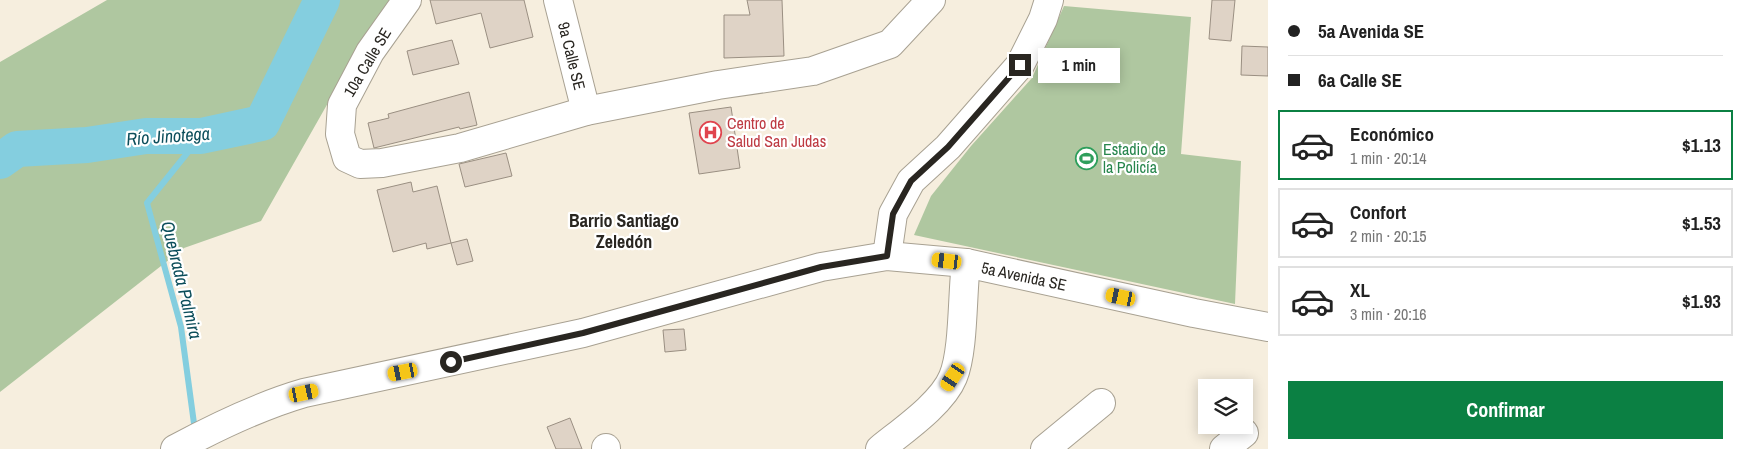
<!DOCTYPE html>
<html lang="es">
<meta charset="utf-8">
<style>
:root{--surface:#fff;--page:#f6f6f6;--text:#222;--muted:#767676;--line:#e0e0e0;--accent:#0b8043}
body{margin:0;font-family:"Archivo Narrow",sans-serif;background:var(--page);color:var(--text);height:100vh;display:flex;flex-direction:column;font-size:19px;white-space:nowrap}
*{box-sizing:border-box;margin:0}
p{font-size:16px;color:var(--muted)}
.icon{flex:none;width:28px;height:28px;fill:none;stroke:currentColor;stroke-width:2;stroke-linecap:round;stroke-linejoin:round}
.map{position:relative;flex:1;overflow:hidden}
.sheet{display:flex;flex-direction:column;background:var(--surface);width:475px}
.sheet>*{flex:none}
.hud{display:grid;align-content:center;height:110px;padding:0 20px;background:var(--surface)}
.fabs{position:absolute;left:1198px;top:379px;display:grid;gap:10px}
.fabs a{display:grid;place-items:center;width:55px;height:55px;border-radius:0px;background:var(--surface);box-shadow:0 2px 12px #0003;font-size:25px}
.end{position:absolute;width:22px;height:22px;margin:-11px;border:6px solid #292621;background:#fff;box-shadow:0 0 0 2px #fff}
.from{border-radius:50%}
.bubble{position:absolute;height:35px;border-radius:0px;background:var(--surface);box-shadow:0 2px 12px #0003;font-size:16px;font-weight:800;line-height:35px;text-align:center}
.car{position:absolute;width:15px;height:30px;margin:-15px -8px;border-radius:6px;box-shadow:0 0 4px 1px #0007;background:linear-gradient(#f5c518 24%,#345 0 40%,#f5c518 0 76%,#345 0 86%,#f5c518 0)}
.hud b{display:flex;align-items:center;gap:18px;height:48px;font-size:19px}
.hud b+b{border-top:1px solid var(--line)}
.hud i{width:12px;height:12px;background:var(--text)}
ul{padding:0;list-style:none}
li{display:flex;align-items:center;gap:15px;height:70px;margin:0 10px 8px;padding:0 10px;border:2px solid var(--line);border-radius:0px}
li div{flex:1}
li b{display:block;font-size:19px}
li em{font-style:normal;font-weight:800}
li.selected{border-color:var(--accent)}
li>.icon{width:45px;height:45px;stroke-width:1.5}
.cta{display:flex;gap:10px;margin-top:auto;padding:10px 20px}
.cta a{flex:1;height:58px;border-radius:0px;background:var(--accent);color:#fff;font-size:20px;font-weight:800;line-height:58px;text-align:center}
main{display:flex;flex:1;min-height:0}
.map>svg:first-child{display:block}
.green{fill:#afc7a0}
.water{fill:#84cedf}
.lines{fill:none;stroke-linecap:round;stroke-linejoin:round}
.stream{stroke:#84cedf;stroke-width:6}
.river{stroke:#84cedf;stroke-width:36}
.building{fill:#dfd3c6;stroke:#9a8f82}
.minor-casing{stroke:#a8a192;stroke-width:30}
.minor{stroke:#fff;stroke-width:28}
.route{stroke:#292621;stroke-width:6}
.labels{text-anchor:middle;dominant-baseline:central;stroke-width:4.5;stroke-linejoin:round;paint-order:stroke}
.street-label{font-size:16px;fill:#292621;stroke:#fff}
.health-label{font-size:16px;fill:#be3a42;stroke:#fff;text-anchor:start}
.leisure-label{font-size:16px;fill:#27864d;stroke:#fff;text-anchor:start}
.water-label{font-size:18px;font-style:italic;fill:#0c4e5b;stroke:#fff}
.neighbourhood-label{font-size:18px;font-weight:bold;fill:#292621;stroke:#fff}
</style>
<main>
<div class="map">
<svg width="1268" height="449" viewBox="0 0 1268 449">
<rect width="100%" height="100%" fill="#f6eede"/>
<g class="green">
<path d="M107 0H400L341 80 261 221 184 248 0 392V62Z"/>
<path d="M1064 6 1191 17 1181 154 1241 161 1235 304 914 235 931 196 971 146 1032 78Z"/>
</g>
<path class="water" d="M318 0H331L311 21Z"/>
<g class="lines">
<path class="stream" d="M195 431 181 327 147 203 201 136"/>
<path class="river" d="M0 161 17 149 87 145 146 136H201L262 123 322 0"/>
</g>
<g class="building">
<path d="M430 0H524L533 37 490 48 481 13 436 24Z"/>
<path d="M747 0H782L784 56 724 58V15H750Z"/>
<path d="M1212 0H1235L1231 41 1209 39Z"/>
<path d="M452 40 459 64 413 75 407 51Z"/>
<path d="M1242 46 1268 47V76L1241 75Z"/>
<path d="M469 92 477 125 460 129 459 127 374 148 368 123 389 118 388 114Z"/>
<path d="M731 107 740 168 699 174 689 113Z"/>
<path d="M506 153 512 176 465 187 459 164Z"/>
<path d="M411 182 413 192 437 186 451 243 427 249 426 243 393 252 377 190Z"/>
<path d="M467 239 473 261 457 265 451 243Z"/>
<path d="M684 329 686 350 665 352 663 330Z"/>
<path d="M570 418 582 449H556L547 427Z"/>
</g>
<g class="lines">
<defs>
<g id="minor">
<path d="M407 0 370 52 342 105 340 134 347 158 360 164 382 163 460 148 586 111 718 85 813 71 890 44 931 0"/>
<path d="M558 0 586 111"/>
<path d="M887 256 893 214 911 181 948 147 1020 65 1043 19 1049 0"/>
<path d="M606 448V449"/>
<path d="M175 449C216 427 259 406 304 393L583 333 821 267 887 256 966 263 1194 313 1268 327"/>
<path d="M880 449C902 431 942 404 953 377 964 351 962 294 966 263"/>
<path d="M1045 449 1101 403"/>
<path d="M1224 449 1244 433"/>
</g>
</defs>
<use href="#minor" class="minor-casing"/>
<use href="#minor" class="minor"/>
</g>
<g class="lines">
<path class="route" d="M451 362 583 333 821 267 887 256 893 214 911 181 948 147 1020 65"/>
</g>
<defs>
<symbol id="hospital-ring" viewBox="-11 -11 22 22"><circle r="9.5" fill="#fff" stroke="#e0444e" stroke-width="1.5"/><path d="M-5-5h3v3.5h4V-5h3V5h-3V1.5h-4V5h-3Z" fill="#e0444e"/></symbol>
<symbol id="stadium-ring" viewBox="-11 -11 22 22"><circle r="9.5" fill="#fff" stroke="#2e9e5b" stroke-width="1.5"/><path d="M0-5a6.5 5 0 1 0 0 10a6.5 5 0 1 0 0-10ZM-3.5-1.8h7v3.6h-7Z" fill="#2e9e5b"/></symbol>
</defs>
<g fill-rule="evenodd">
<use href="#hospital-ring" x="698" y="120" width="25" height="25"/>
<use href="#stadium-ring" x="1074" y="146" width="25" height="25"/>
</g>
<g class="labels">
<g class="street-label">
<text transform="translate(572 56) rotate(76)">9a Calle SE</text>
<text transform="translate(367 62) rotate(-59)">10a Calle SE</text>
<text transform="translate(1024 276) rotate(12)">5a Avenida SE</text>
</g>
<g class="health-label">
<text x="727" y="123">Centro de<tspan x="727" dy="18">Salud San Judas</tspan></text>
</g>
<g class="leisure-label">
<text x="1103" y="149">Estadio de<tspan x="1103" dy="18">la Policía</tspan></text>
</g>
<g class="water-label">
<text transform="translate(168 136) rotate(-4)">Río Jinotega</text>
<text transform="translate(182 280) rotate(76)">Quebrada Palmira</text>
</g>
<g class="neighbourhood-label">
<text x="624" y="220">Barrio Santiago<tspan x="624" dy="21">Zeledón</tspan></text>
</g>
</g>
</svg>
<div class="fabs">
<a><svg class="icon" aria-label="layers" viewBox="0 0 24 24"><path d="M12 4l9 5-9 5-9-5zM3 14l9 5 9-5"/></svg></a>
</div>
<i class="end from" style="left:451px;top:362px"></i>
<i class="end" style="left:1020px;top:65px"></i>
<div class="bubble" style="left:1038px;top:48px;width:82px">1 min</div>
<i class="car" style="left:947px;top:261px;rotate:277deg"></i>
<i class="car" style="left:1121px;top:297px;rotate:282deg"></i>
<i class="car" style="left:403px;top:372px;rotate:259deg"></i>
<i class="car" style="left:953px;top:377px;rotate:214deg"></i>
<i class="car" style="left:304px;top:393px;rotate:78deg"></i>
</div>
<section class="sheet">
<div class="hud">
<b><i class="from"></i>5a Avenida SE</b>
<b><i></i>6a Calle SE</b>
</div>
<ul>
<li class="selected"><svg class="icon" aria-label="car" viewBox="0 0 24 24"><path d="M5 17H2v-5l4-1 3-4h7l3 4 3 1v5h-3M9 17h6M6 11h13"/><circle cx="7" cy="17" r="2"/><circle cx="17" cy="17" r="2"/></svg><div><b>Económico</b><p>1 min · 20:14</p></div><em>$1.13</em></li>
<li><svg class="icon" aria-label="car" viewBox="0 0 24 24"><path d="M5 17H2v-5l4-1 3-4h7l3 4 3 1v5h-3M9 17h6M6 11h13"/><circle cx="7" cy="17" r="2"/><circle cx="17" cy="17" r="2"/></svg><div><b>Confort</b><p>2 min · 20:15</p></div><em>$1.53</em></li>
<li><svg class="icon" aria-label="car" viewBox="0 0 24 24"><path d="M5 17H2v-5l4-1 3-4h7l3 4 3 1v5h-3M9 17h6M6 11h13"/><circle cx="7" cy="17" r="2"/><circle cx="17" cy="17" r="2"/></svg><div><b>XL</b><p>3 min · 20:16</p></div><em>$1.93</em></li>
</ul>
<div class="cta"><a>Confirmar</a></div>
</section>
</main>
